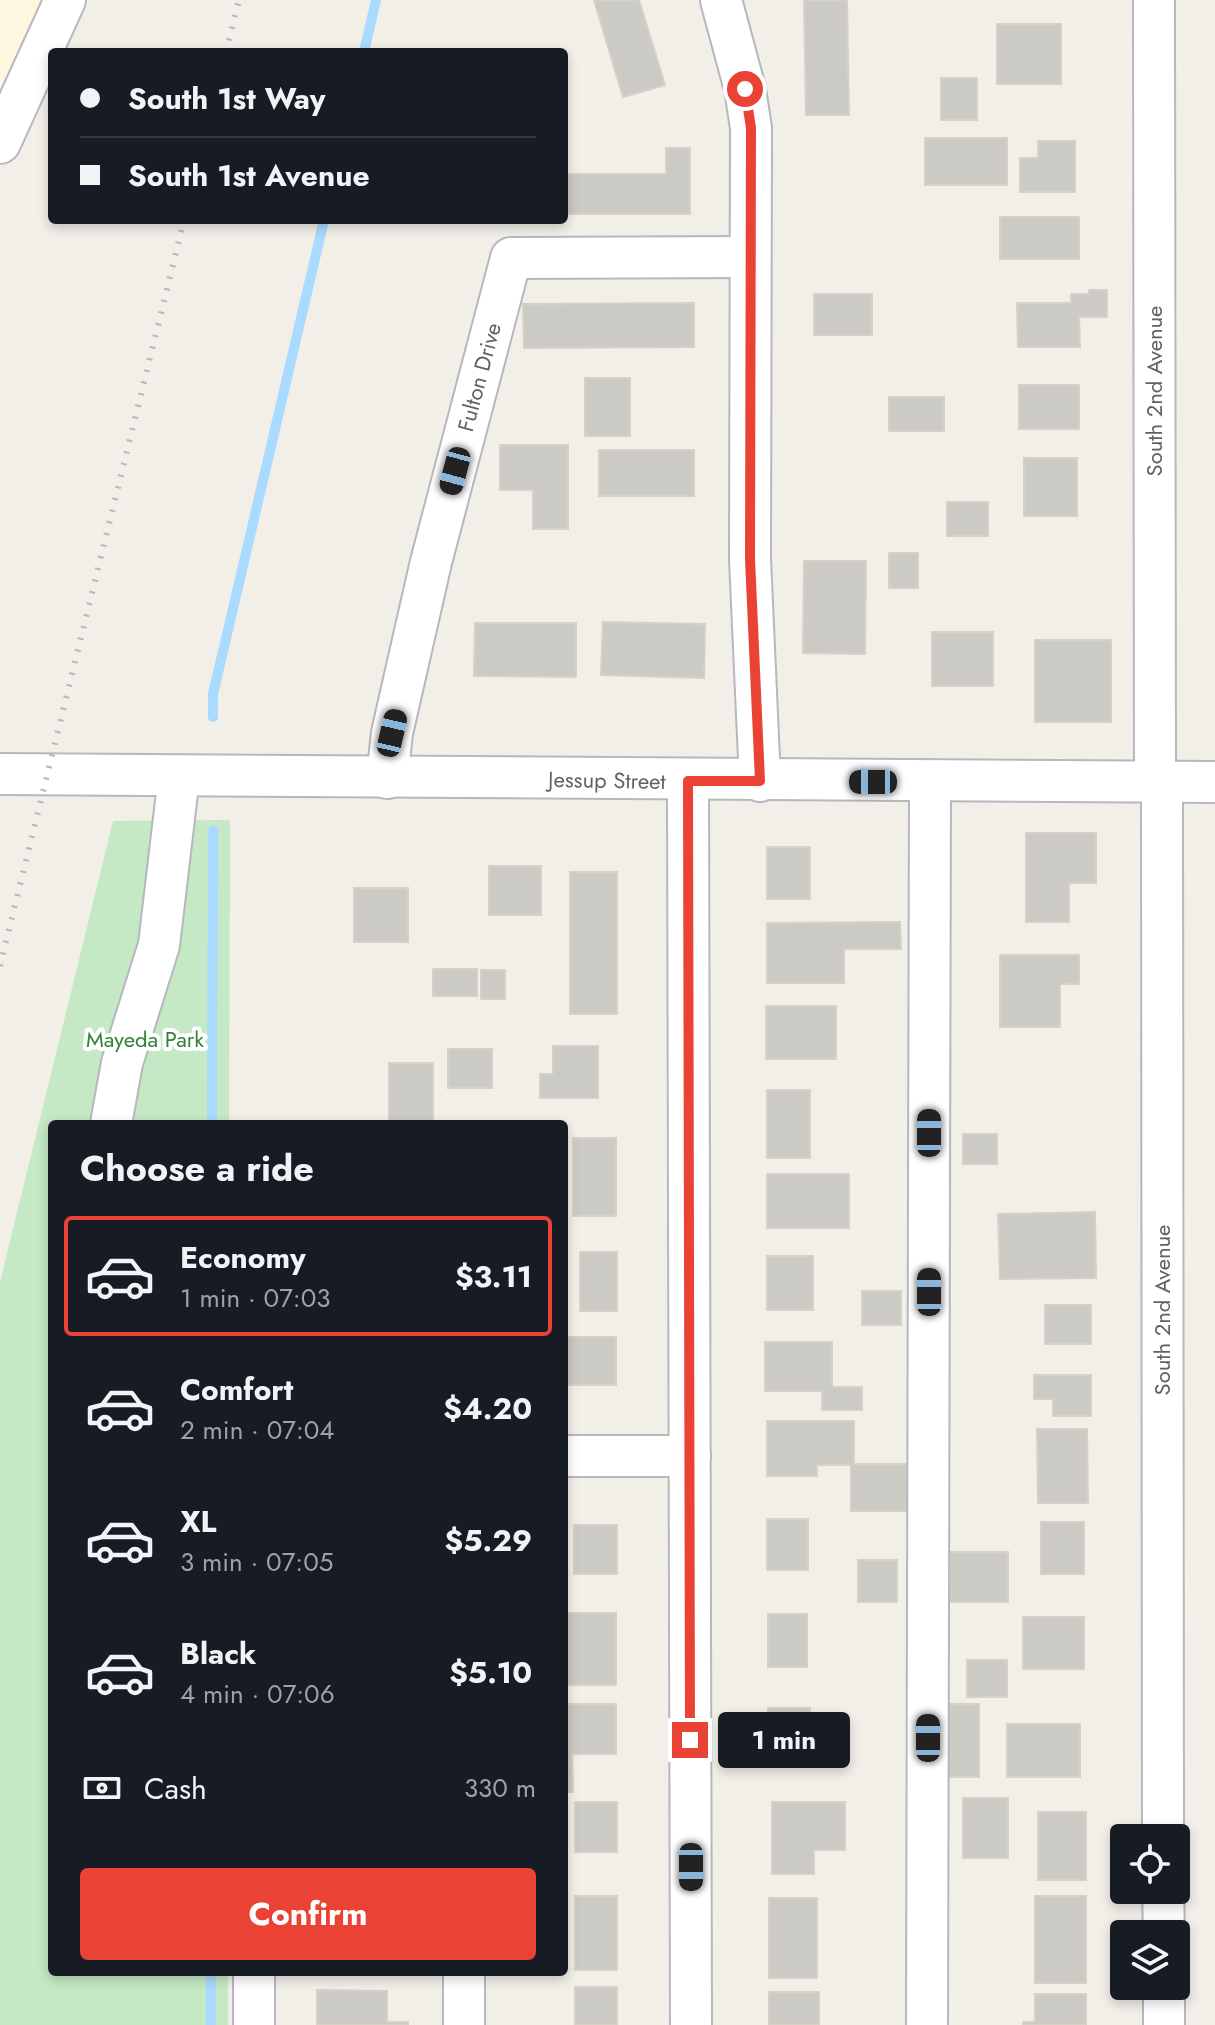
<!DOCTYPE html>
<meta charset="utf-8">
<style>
:root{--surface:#171b24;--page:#20242c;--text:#f1f3f6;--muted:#9ea1a6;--line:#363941;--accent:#ea4335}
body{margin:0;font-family:Jost,sans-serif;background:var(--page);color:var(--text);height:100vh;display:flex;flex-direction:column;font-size:30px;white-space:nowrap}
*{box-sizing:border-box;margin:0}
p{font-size:26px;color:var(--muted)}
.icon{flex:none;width:44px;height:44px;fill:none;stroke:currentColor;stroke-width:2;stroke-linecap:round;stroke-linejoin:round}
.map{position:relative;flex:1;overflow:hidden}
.side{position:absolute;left:48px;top:1120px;width:520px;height:856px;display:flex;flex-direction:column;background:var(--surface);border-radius:8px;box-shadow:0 4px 12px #0003}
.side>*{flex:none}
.hud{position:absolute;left:48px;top:48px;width:520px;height:176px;border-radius:8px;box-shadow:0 4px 12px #0003;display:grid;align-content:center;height:176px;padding:0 32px;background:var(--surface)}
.tools{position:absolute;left:1110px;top:1824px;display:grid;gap:16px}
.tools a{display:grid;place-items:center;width:80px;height:80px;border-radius:8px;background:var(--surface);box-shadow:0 4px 12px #0003;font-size:40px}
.end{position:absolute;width:36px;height:36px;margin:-18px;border:10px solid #ea4335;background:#fff;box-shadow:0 0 0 4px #fff}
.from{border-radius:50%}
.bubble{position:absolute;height:56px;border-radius:8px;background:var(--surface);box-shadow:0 4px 12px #0003;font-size:26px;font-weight:700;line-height:56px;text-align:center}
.car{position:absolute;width:24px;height:48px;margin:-24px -12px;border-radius:10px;box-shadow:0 0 6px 2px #0007;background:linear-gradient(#222 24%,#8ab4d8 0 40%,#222 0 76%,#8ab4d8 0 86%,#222 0)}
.hud b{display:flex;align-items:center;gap:28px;height:76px;font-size:30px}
.hud b+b{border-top:2px solid var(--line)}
.hud i{width:20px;height:20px;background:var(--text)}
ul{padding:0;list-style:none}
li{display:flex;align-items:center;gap:24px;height:120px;margin:0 16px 12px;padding:0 16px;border:4px solid transparent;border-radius:8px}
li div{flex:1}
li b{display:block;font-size:30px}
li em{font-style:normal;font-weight:700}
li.current{border-color:var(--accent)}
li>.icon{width:72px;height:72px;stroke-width:1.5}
h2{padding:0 32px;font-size:36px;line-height:96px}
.pay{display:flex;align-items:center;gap:20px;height:88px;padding:0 32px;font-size:30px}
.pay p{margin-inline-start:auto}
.action{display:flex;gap:16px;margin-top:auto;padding:16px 32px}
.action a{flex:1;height:92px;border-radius:8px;background:var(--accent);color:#fff;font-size:32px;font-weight:700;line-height:92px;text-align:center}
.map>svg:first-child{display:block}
.commercial{fill:#fef7e0}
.green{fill:#c5e8c5}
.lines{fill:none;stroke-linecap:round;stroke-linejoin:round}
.stream{stroke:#aadaff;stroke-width:10}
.building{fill:#cccac5;stroke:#d6d1c6;stroke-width:2}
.minor-casing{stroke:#b5b8bc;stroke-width:44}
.minor{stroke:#fff;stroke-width:40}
.rail{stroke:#b6b7b8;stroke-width:6;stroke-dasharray:2 10;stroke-linecap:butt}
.route{stroke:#ea4335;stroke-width:10}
.labels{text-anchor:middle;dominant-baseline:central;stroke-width:8;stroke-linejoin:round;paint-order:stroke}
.street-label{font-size:22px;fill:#5f6368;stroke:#fff}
.park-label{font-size:22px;fill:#348238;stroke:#fff}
</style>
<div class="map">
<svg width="1215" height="2025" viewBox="0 0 1215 2025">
<rect width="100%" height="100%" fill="#f1efe8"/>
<path class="commercial" d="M0 0H64L0 143Z"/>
<path class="green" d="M230 820 229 1124H52V1972H228V2025H0V1282L113 821Z"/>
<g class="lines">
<g class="stream">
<path d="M364 52 376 0"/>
<path d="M213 717V694L324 220"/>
<path d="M212 1124 213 830"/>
<path d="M211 2025V1972"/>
</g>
</g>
<g class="building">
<path d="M594 0H639L665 85 623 97Z"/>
<path d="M804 0H847L849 115H806Z"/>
<rect x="997" y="24" width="64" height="60"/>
<rect x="941" y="78" width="36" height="42"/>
<rect x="925" y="138" width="82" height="47"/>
<path d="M1038 141H1075V192H1020V158H1038Z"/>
<path d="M666 148H690V214H564V174H666Z"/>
<rect x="1000" y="217" width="79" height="42"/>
<path d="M1089 290H1107V317H1079L1080 347H1018L1017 303H1071V294H1089Z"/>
<rect x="814" y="294" width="58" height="41"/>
<path d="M694 303V347L524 348 523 304Z"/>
<rect x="585" y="378" width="45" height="58"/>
<rect x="1019" y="385" width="60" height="44"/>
<rect x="889" y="397" width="55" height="34"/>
<path d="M500 445H568V529H533V490H500Z"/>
<rect x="599" y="450" width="95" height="46"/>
<rect x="1024" y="458" width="53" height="58"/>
<rect x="947" y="502" width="41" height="34"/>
<rect x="889" y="553" width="29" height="35"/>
<path d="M804 561H866L865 654 803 653Z"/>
<path d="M603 622 705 624 704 678 601 675Z"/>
<path d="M475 623H576V677L474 676Z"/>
<rect x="932" y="632" width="61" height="54"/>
<rect x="1035" y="640" width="76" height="82"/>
<path d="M1026 833H1096V883H1069V922H1026Z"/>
<rect x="767" y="847" width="43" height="52"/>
<rect x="489" y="866" width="52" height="49"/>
<rect x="570" y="872" width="47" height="142"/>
<rect x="354" y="888" width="54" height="54"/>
<path d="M900 922 901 949H844V983H767V923Z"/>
<path d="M1000 955H1079V984H1060V1027H1000Z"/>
<rect x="433" y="969" width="44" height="27"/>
<rect x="481" y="970" width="24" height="29"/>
<rect x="766" y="1006" width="70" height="53"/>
<path d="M553 1046H598V1098H540V1074H553Z"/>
<rect x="448" y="1049" width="44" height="39"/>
<rect x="389" y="1063" width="44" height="61"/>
<rect x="767" y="1090" width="43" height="68"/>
<rect x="963" y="1134" width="34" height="30"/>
<rect x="573" y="1138" width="43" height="78"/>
<rect x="767" y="1174" width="82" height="54"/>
<path d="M1095 1212 1096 1278 1000 1279 998 1214Z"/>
<rect x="580" y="1252" width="37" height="59"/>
<rect x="767" y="1256" width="46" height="54"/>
<rect x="862" y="1291" width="39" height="34"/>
<rect x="1045" y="1305" width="46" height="39"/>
<rect x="564" y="1337" width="52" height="48"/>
<path d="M765 1342H832V1387H862V1410H822V1391H765Z"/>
<path d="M1034 1375H1091V1416H1053V1399H1034Z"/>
<path d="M767 1421H854V1464H910V1511H851V1465H817V1476H767Z"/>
<path d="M1037 1429H1087L1088 1503H1038Z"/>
<rect x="767" y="1519" width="41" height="51"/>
<rect x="1041" y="1522" width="43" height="52"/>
<rect x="574" y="1525" width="43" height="49"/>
<rect x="945" y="1552" width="63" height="50"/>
<rect x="858" y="1560" width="39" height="42"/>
<rect x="564" y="1613" width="52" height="72"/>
<rect x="768" y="1614" width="39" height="53"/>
<rect x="1023" y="1617" width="61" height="52"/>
<rect x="967" y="1660" width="40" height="37"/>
<path d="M564 1704H616V1754H572L573 1792H564Z"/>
<rect x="944" y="1704" width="35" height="73"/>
<rect x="768" y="1708" width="42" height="54"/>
<rect x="1007" y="1724" width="73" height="53"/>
<rect x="963" y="1798" width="45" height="60"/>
<rect x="575" y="1802" width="42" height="50"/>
<path d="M772 1802H845V1850H814V1874H772Z"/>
<rect x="1038" y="1812" width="48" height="68"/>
<rect x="575" y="1896" width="42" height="74"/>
<rect x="1035" y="1896" width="51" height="87"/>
<rect x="769" y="1898" width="48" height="80"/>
<rect x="575" y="1987" width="42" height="38"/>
<path d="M317 1990 387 1991V2022H408V2025H317Z"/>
<rect x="769" y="1992" width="50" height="33"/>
<path d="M1035 1994H1086V2025H1023V2022H1035Z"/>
</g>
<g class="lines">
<defs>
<g id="minor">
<path d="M721 0 745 89 751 128 750 559 760 781"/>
<path d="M1154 0 1155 782"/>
<path d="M0 143 65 0"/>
<path d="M0 774 1215 782"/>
<path d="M387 778 392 733 431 562 511 258 750 257"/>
<path d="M688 781 691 2025"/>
<path d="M1162 782 1163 1838"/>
<path d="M111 1124 122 1063 159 945 179 776"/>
<path d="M564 1456H690"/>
<path d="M1163 1890 1164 1934"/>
<path d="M254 1972V2025"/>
<path d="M464 1972V2025"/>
<path d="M1164 1986V2025"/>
<path d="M927 2025 930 782"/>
</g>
</defs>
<use href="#minor" class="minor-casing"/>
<use href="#minor" class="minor"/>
<g class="rail">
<path d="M226 52 239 0"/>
<path d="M0 966 184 220"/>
</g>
</g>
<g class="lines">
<path class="route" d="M690 1740 688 781H760L750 559 751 128 745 89"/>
</g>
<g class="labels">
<g class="street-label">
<text transform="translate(479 377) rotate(-75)">Fulton Drive</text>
<text transform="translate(1154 391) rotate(-90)">South 2nd Avenue</text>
<text transform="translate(607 780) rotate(1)">Jessup Street</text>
<text transform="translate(1162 1310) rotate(-90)">South 2nd Avenue</text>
</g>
<g class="park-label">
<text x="145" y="1039">Mayeda Park</text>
</g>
</g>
</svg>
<div class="tools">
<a><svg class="icon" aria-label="locate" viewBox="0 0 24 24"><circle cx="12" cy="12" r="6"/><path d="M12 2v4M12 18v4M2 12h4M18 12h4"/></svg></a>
<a><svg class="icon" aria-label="layers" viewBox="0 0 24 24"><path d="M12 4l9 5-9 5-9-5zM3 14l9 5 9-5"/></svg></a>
</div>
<i class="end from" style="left:745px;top:89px"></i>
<i class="end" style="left:690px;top:1740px"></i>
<div class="bubble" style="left:718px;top:1712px;width:132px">1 min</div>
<i class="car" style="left:455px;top:471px;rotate:195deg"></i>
<i class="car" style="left:392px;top:733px;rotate:13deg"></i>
<i class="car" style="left:873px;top:782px;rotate:270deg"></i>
<i class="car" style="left:929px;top:1133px;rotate:0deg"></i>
<i class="car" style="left:929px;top:1292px;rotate:0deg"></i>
<i class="car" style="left:928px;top:1738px;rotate:0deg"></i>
<i class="car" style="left:691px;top:1867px;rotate:180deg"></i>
<div class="hud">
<b><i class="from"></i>South 1st Way</b>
<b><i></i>South 1st Avenue</b>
</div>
<section class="side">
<h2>Choose a ride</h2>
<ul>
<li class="current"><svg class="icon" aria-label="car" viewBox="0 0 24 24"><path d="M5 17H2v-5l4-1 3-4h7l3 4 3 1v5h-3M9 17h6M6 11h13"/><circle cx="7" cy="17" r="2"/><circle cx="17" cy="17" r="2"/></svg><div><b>Economy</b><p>1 min · 07:03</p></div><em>$3.11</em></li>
<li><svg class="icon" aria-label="car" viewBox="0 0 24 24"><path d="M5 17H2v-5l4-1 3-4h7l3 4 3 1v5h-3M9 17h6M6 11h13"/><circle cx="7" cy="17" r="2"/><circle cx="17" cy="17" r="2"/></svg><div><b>Comfort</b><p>2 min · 07:04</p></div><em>$4.20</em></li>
<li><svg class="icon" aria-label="car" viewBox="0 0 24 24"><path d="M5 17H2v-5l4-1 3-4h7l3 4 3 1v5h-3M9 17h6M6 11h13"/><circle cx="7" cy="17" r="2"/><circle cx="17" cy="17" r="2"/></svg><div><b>XL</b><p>3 min · 07:05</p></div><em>$5.29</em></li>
<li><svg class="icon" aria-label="car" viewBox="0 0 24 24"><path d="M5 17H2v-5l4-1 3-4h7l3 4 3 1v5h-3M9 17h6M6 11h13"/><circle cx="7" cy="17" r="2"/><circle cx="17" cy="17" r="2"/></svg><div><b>Black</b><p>4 min · 07:06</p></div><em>$5.10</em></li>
</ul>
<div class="pay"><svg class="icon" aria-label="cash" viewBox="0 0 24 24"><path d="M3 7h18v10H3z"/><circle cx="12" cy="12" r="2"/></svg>Cash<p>330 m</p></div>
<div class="action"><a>Confirm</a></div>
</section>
</div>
